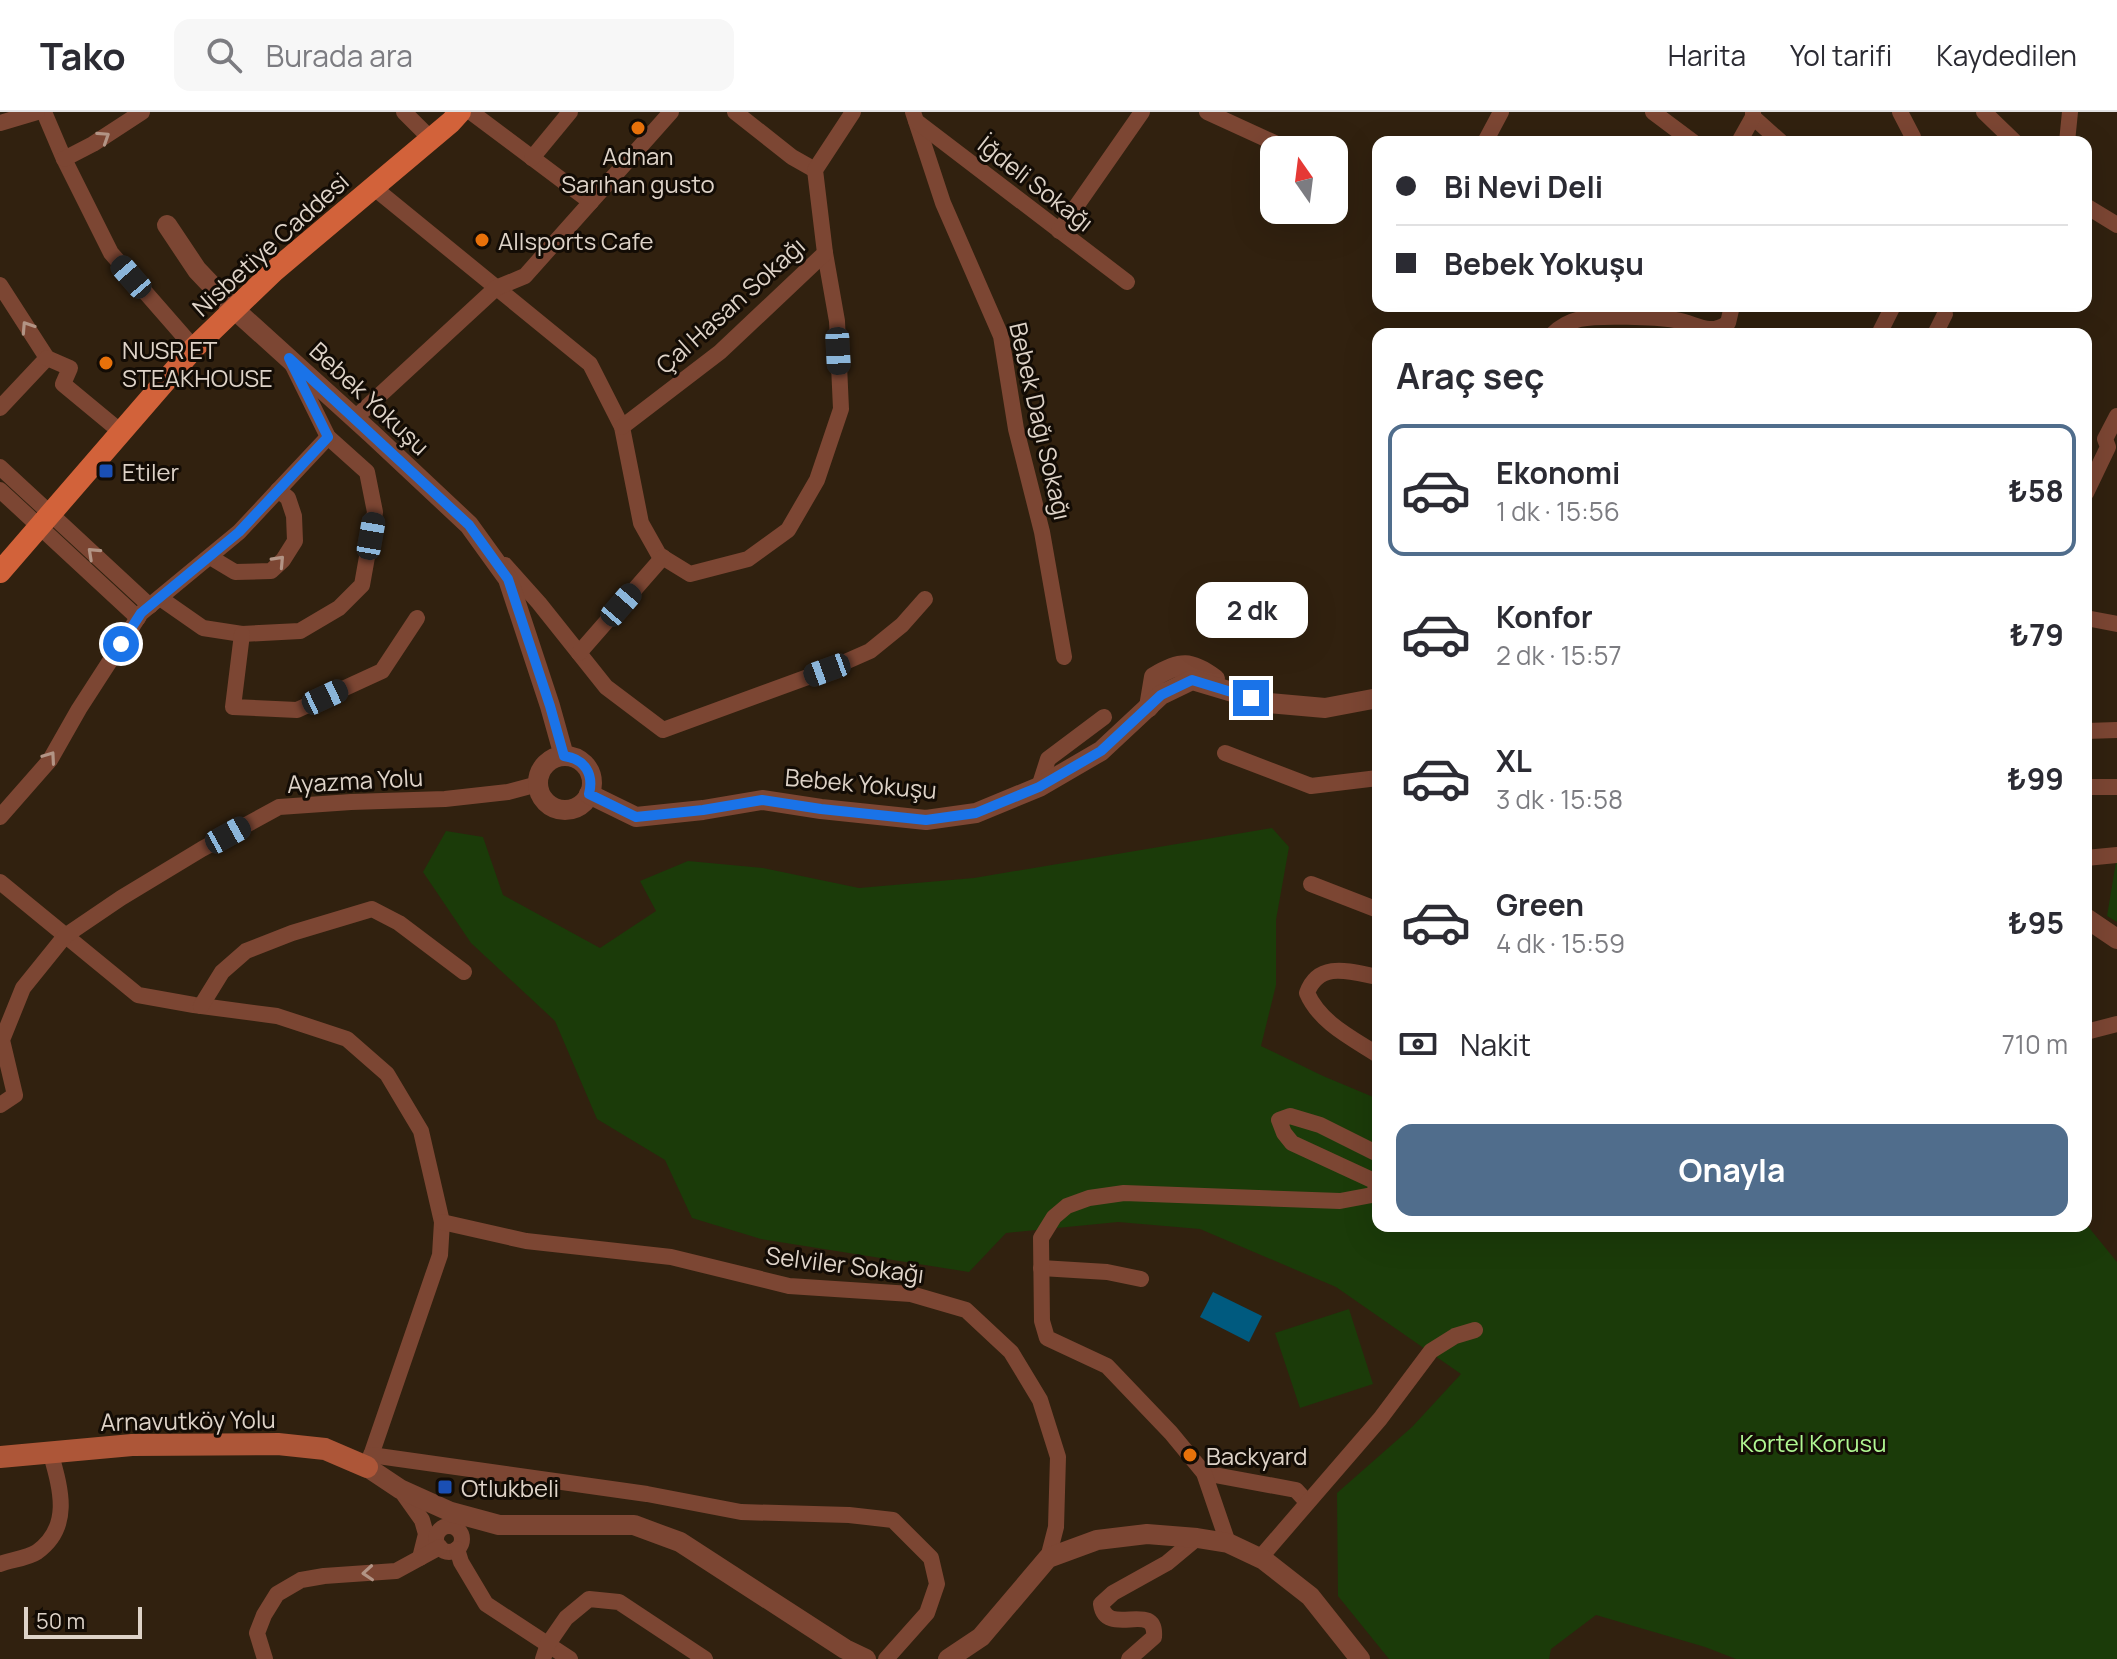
<!DOCTYPE html>
<html lang="tr">
<meta charset="utf-8">
<style>
:root{--surface:#fff;--page:#f7f7f7;--text:#2b2b33;--muted:#7c7c81;--line:#e1e1e2;--accent:#506d8c}
body{margin:0;font-family:Manrope,sans-serif;background:var(--page);color:var(--text);height:100vh;display:flex;flex-direction:column;font-size:30px;white-space:nowrap}
*{box-sizing:border-box;margin:0}
p{font-size:26px;color:var(--muted)}
.icon{flex:none;width:44px;height:44px;fill:none;stroke:currentColor;stroke-width:2;stroke-linecap:round;stroke-linejoin:round}
.map{position:relative;flex:1;overflow:hidden}
.drawer{position:absolute;left:1372px;top:216px;width:720px;height:904px;display:flex;flex-direction:column;background:var(--surface);border-radius:16px;box-shadow:0 8px 32px #0002}
.drawer>*{flex:none}
.guide{position:absolute;left:1372px;top:24px;width:720px;height:176px;border-radius:16px;box-shadow:0 8px 32px #0002;display:grid;align-content:center;height:176px;padding:0 24px;background:var(--surface)}
.needle{width:52px;rotate:346deg}
.fabs{position:absolute;left:1260px;top:24px;display:grid;gap:16px}
.fabs a{display:grid;place-items:center;width:88px;height:88px;border-radius:16px;background:var(--surface);box-shadow:0 8px 32px #0002;font-size:40px}
.scale{position:absolute;left:24px;bottom:20px;width:118px;box-sizing:border-box;padding-left:8px;border:4px solid #ded3c8;border-top:0;font-size:22px;line-height:28px;white-space:nowrap;color:#ded3c8;-webkit-text-stroke:6px #130c05;paint-order:stroke}
.end{position:absolute;width:36px;height:36px;margin:-18px;border:10px solid #1a73e8;background:#fff;box-shadow:0 0 0 4px #fff}
.from{border-radius:50%}
.bubble{position:absolute;height:56px;border-radius:16px;background:var(--surface);box-shadow:0 8px 32px #0002;font-size:26px;font-weight:700;line-height:56px;text-align:center}
.car{position:absolute;width:24px;height:48px;margin:-24px -12px;border-radius:10px;box-shadow:0 0 6px 2px #0007;background:linear-gradient(#222 24%,#8ab4d8 0 40%,#222 0 76%,#8ab4d8 0 86%,#222 0)}
.guide b{display:flex;align-items:center;gap:28px;height:76px;font-size:30px}
.guide b+b{border-top:2px solid var(--line)}
.guide i{width:20px;height:20px;background:var(--text)}
ul{padding:0;list-style:none}
li{display:flex;align-items:center;gap:24px;height:132px;margin:0 16px 12px;padding:0 8px;border:4px solid transparent;border-radius:16px}
li div{flex:1}
li b{display:block;font-size:30px}
li em{font-style:normal;font-weight:700}
li.on{border-color:var(--accent)}
li>.icon{width:72px;height:72px;stroke-width:1.5}
h2{padding:0 24px;font-size:36px;line-height:96px}
.pay{display:flex;align-items:center;gap:20px;height:88px;padding:0 24px;font-size:30px}
.pay p{margin-inline-start:auto}
.button{display:flex;gap:16px;margin-top:auto;padding:16px 24px}
.button a{flex:1;height:92px;border-radius:16px;background:var(--accent);color:#fff;font-size:32px;font-weight:700;line-height:92px;text-align:center}
header{display:flex;align-items:center;gap:48px;box-sizing:border-box;height:112px;padding:0 40px;background:var(--surface);border-bottom:2px solid var(--line)}
header strong{font-size:38px}
nav{display:flex;gap:44px;margin-inline-start:auto;font-size:28px}
.search{width:560px;height:72px;background:var(--page);display:flex;align-items:center;gap:20px;box-sizing:border-box;padding:0 28px;border-radius:16px;color:var(--muted);font-size:30px}
.map>svg:first-child{display:block}
.green{fill:#1b3b09}
.water{fill:#005a7f}
.lines{fill:none;stroke-linecap:round;stroke-linejoin:round}
.minor{stroke:#7c4633;stroke-width:16}
.tertiary{stroke:#7c4633;stroke-width:20}
.secondary{stroke:#ad5638;stroke-width:22}
.primary{stroke:#d2623a;stroke-width:22}
.oneway{stroke:#b29485}
.route{stroke:#1a73e8;stroke-width:10}
.food-dot{fill:#e8710a;stroke:#130c05;stroke-width:3}
.transit-dot{fill:#1a4fb4;stroke:#130c05;stroke-width:3}
.labels{text-anchor:middle;dominant-baseline:central;stroke-width:6;stroke-linejoin:round;paint-order:stroke}
.poi-label{font-size:24px;fill:#ded3c8;stroke:#130c05;text-anchor:start}
.street-label{font-size:24px;fill:#ded3c8;stroke:#130c05}
.park-label{font-size:24px;fill:#b0f792;stroke:#130c05}
</style>
<header>
<strong>Tako</strong>
<div class="search"><svg class="icon" aria-label="search" viewBox="0 0 24 24"><circle cx="10" cy="10" r="6"/><path d="M15 15l6 6"/></svg>Burada ara</div>
<nav><a>Harita</a><a>Yol tarifi</a><a>Kaydedilen</a></nav>
</header>
<div class="map">
<svg width="2117" height="1547" viewBox="0 0 2117 1547">
<rect width="100%" height="100%" fill="#31210f"/>
<g class="green">
<path d="M1272 716 1289 735 1276 808V873L1261 934 1323 964 1378 987V1114H2086V1112L2117 1150V1547H1736L1705 1535 1596 1503 1551 1537 1549 1547H1389L1338 1484 1337 1381 1412 1315 1461 1262 1336 1175 1200 1117 1118 1110 1006 1121 969 1160 761 1127 692 1106 665 1048 597 1007 555 909 471 831 423 760 446 719 483 725 503 783 600 836 656 799 640 769 688 749 763 756 859 776 974 766Z"/>
<path d="M2116 750H2117V810L2107 804Z"/>
<path d="M1349 1197 1373 1272 1300 1296 1275 1221Z"/>
</g>
<path class="water" d="M1213 1180 1262 1204 1249 1230 1200 1205Z"/>
<g class="lines">
<g class="minor">
<path d="M44 0 64 47 111 141 194 236"/>
<path d="M404 0 431 27"/>
<path d="M471 0 591 90"/>
<path d="M735 0 792 45 815 58"/>
<path d="M913 0 943 91 1001 224 1016 317 1042 420 1064 545"/>
<path d="M1207 0 1290 38"/>
<path d="M1653 0 1693 30"/>
<path d="M1900 0 1913 25V30"/>
<path d="M1984 0 2015 30"/>
<path d="M1753 5 1781 30"/>
<path d="M916 9 1127 170"/>
<path d="M0 11 37 0"/>
<path d="M1485 30 1501 0"/>
<path d="M1739 30 1753 5V0"/>
<path d="M2067 30 2070 0"/>
<path d="M532 46 570 0"/>
<path d="M64 47 93 32 142 0"/>
<path d="M373 75 590 252 622 315 641 411 659 443 690 462 748 447 788 418 817 368 841 297 837 209 825 141"/>
<path d="M2086 94 2117 113"/>
<path d="M1059 119 1142 0"/>
<path d="M0 173 47 246 0 296"/>
<path d="M1553 222C1560 215 1571 209 1580 207 1598 203 1656 205 1675 208 1696 211 1708 225 1728 211L1732 194"/>
<path d="M1879 222 1893 194"/>
<path d="M1935 222 1945 202"/>
<path d="M47 246 70 256 63 272 121 320"/>
<path d="M355 306 496 176 525 164 671 0"/>
<path d="M622 315 720 240 825 141 815 58 853 0"/>
<path d="M0 355 150 494"/>
<path d="M0 378 138 506"/>
<path d="M2086 381 2108 335 2105 327 2117 304"/>
<path d="M210 445 235 460 271 459 283 448 295 429 294 404 288 386 278 378"/>
<path d="M505 453 539 491 606 575 663 618 827 558 870 539 902 513 925 487"/>
<path d="M160 486 203 516 242 522 300 519 339 496 362 473 375 400 367 360 328 325 293 254"/>
<path d="M2086 506 2117 512"/>
<path d="M242 522 233 595 297 598 382 559 417 506"/>
<path d="M579 541 663 445"/>
<path d="M2086 619 2117 618"/>
<path d="M1225 641 1311 674 1378 666"/>
<path d="M1039 675 1048 647 1104 605"/>
<path d="M2086 675H2117"/>
<path d="M0 705 50 648 79 597 141 501 239 420 328 325"/>
<path d="M2086 746 2117 743"/>
<path d="M0 770 138 883 194 893 277 904 347 927 387 962 421 1019 442 1110 440 1143 367 1355"/>
<path d="M1311 772 1378 798"/>
<path d="M1378 865C1351 860 1319 848 1307 881 1320 911 1352 926 1378 943"/>
<path d="M201 894 222 860 246 839 292 821 372 797 399 811 464 860"/>
<path d="M2086 920 2117 912"/>
<path d="M0 993 15 983 2 928 23 876 65 824 121 786 202 737 279 695 351 690 445 687 508 680 538 672"/>
<path d="M442 1110 526 1129 671 1145 789 1174 911 1182 966 1198 1011 1240 1040 1288 1058 1345 1056 1415 1048 1446"/>
<path d="M1041 1156 1107 1160 1141 1167"/>
<path d="M371 1343 647 1382 741 1400 849 1403 893 1408 931 1446 937 1472 927 1501 886 1547"/>
<path d="M1204 1361 1296 1378 1307 1390"/>
<path d="M400 1377 422 1408 426 1422 420 1446"/>
<circle cx="449" cy="1427" r="13"/>
<path d="M1228 1431 1204 1361 1171 1321 1107 1254 1047 1226 1042 1209 1041 1126 1054 1105 1067 1094 1089 1086 1124 1081 1340 1089 1372 1083 1376 1077V1072L1372 1068 1292 1031 1284 1021 1279 1008 1290 1004 1320 1013 1378 1042"/>
<path d="M457 1437 461 1450 486 1492 570 1547"/>
<path d="M1260 1446 1380 1307 1431 1239 1455 1224 1475 1218"/>
<path d="M0 1452C11 1448 28 1446 37 1440 73 1414 60 1375 50 1339"/>
<path d="M265 1547 257 1521 264 1503 277 1482 301 1468 324 1464 396 1459 440 1435"/>
<path d="M543 1547 548 1532 566 1506 589 1487 619 1490 705 1547"/>
<path d="M1129 1547 1154 1525C1157 1487 1106 1527 1101 1492L1113 1481 1167 1451 1197 1426"/>
</g>
<g class="tertiary">
<path d="M167 113 197 158 234 197 372 322 469 413 508 467 550 594 564 644"/>
<path d="M1149 595 1154 565C1180 549 1191 549 1215 567"/>
<circle cx="565" cy="671" r="27"/>
<path d="M589 682 636 705 703 698 762 688 821 697 926 708 976 701 1039 675 1101 639 1161 583 1192 568 1269 591 1325 596 1378 586"/>
<path d="M2086 806 2117 827"/>
<path d="M367 1355 400 1377 451 1400 499 1413H634L680 1430 845 1537 866 1547"/>
<path d="M948 1547 981 1525 1048 1446 1097 1428 1147 1422 1197 1426 1228 1431 1264 1448 1310 1484 1360 1547"/>
</g>
<path class="secondary" d="M0 1345 132 1333 278 1332 325 1337 367 1355"/>
<path class="primary" d="M0 460 194 236 274 159 451 10 460 0"/>
</g>
<defs><path id="oneway-chevron" d="M-2-3.5L2.5 0L-2 3.5" fill="none" stroke-width="1.6" stroke-linecap="round" stroke-linejoin="round" transform="scale(2)"/></defs>
<g class="oneway">
<use href="#oneway-chevron" transform="translate(104 25) rotate(-33)"/>
<use href="#oneway-chevron" transform="translate(27 215) rotate(-123)"/>
<use href="#oneway-chevron" transform="translate(93 441) rotate(-137)"/>
<use href="#oneway-chevron" transform="translate(279 449) rotate(-47)"/>
<use href="#oneway-chevron" transform="translate(50 645) rotate(-55)"/>
<use href="#oneway-chevron" transform="translate(368 1461) rotate(176)"/>
</g>
<g class="lines">
<path class="route" d="M121 532 141 501 239 420 328 325 289 246 469 413 508 467 550 594 564 644C585 647 594 662 589 682L636 705 703 698 762 688 821 697 926 708 976 701 1039 675 1101 639 1161 583 1192 568 1251 586"/>
</g>
<g class="food-dot">
<circle cx="638" cy="16" r="8"/>
<circle cx="482" cy="128" r="8"/>
<circle cx="106" cy="251" r="8"/>
<circle cx="1190" cy="1343" r="8"/>
</g>
<g class="transit-dot">
<rect x="98" y="351" width="16" height="16" rx="4"/>
<rect x="437" y="1367" width="16" height="16" rx="4"/>
</g>
<g class="labels">
<g class="poi-label">
<text x="638" y="43" text-anchor="middle">Adnan<tspan x="638" dy="28">Sarıhan gusto</tspan></text>
<text x="498" y="128">Allsports Cafe</text>
<text x="122" y="237">NUSR ET<tspan x="122" dy="28">STEAKHOUSE</tspan></text>
<text x="122" y="359">Etiler</text>
<text x="1206" y="1343">Backyard</text>
<text x="461" y="1375">Otlukbeli</text>
</g>
<g class="street-label">
<text transform="translate(1036 71) rotate(38)">İğdeli Sokağı</text>
<text transform="translate(270 132) rotate(-42)">Nisbetiye Caddesi</text>
<text transform="translate(730 193) rotate(-42)">Çal Hasan Sokağı</text>
<text transform="translate(370 286) rotate(43)">Bebek Yokuşu</text>
<text transform="translate(1041 309) rotate(77)">Bebek Dağı Sokağı</text>
<text transform="translate(355 668) rotate(-3)">Ayazma Yolu</text>
<text transform="translate(861 671) rotate(5)">Bebek Yokuşu</text>
<text transform="translate(845 1152) rotate(7)">Selviler Sokağı</text>
<text transform="translate(188 1308) rotate(-1)">Arnavutköy Yolu</text>
</g>
<g class="park-label">
<text x="1813" y="1330">Kortel Korusu</text>
</g>
</g>
</svg>
<div class="fabs">
<a><svg class="needle" viewBox="-14 -14 28 28"><path d="M0-13l5 13h-10z" fill="#e53935"/><path d="M0 13l5-13h-10z" fill="#7c7c81"/></svg></a>
</div>
<div class="scale">50 m</div>
<i class="end from" style="left:121px;top:532px"></i>
<i class="end" style="left:1251px;top:586px"></i>
<div class="bubble" style="left:1196px;top:470px;width:112px">2 dk</div>
<i class="car" style="left:131px;top:165px;rotate:319deg"></i>
<i class="car" style="left:838px;top:239px;rotate:177deg"></i>
<i class="car" style="left:371px;top:424px;rotate:10deg"></i>
<i class="car" style="left:621px;top:493px;rotate:41deg"></i>
<i class="car" style="left:827px;top:558px;rotate:250deg"></i>
<i class="car" style="left:325px;top:585px;rotate:65deg"></i>
<i class="car" style="left:228px;top:723px;rotate:61deg"></i>
<div class="guide">
<b><i class="from"></i>Bi Nevi Deli</b>
<b><i></i>Bebek Yokuşu</b>
</div>
<section class="drawer">
<h2>Araç seç</h2>
<ul>
<li class="on"><svg class="icon" aria-label="car" viewBox="0 0 24 24"><path d="M5 17H2v-5l4-1 3-4h7l3 4 3 1v5h-3M9 17h6M6 11h13"/><circle cx="7" cy="17" r="2"/><circle cx="17" cy="17" r="2"/></svg><div><b>Ekonomi</b><p>1 dk · 15:56</p></div><em>₺58</em></li>
<li><svg class="icon" aria-label="car" viewBox="0 0 24 24"><path d="M5 17H2v-5l4-1 3-4h7l3 4 3 1v5h-3M9 17h6M6 11h13"/><circle cx="7" cy="17" r="2"/><circle cx="17" cy="17" r="2"/></svg><div><b>Konfor</b><p>2 dk · 15:57</p></div><em>₺79</em></li>
<li><svg class="icon" aria-label="car" viewBox="0 0 24 24"><path d="M5 17H2v-5l4-1 3-4h7l3 4 3 1v5h-3M9 17h6M6 11h13"/><circle cx="7" cy="17" r="2"/><circle cx="17" cy="17" r="2"/></svg><div><b>XL</b><p>3 dk · 15:58</p></div><em>₺99</em></li>
<li><svg class="icon" aria-label="car" viewBox="0 0 24 24"><path d="M5 17H2v-5l4-1 3-4h7l3 4 3 1v5h-3M9 17h6M6 11h13"/><circle cx="7" cy="17" r="2"/><circle cx="17" cy="17" r="2"/></svg><div><b>Green</b><p>4 dk · 15:59</p></div><em>₺95</em></li>
</ul>
<div class="pay"><svg class="icon" aria-label="cash" viewBox="0 0 24 24"><path d="M3 7h18v10H3z"/><circle cx="12" cy="12" r="2"/></svg>Nakit<p>710 m</p></div>
<div class="button"><a>Onayla</a></div>
</section>
</div>
